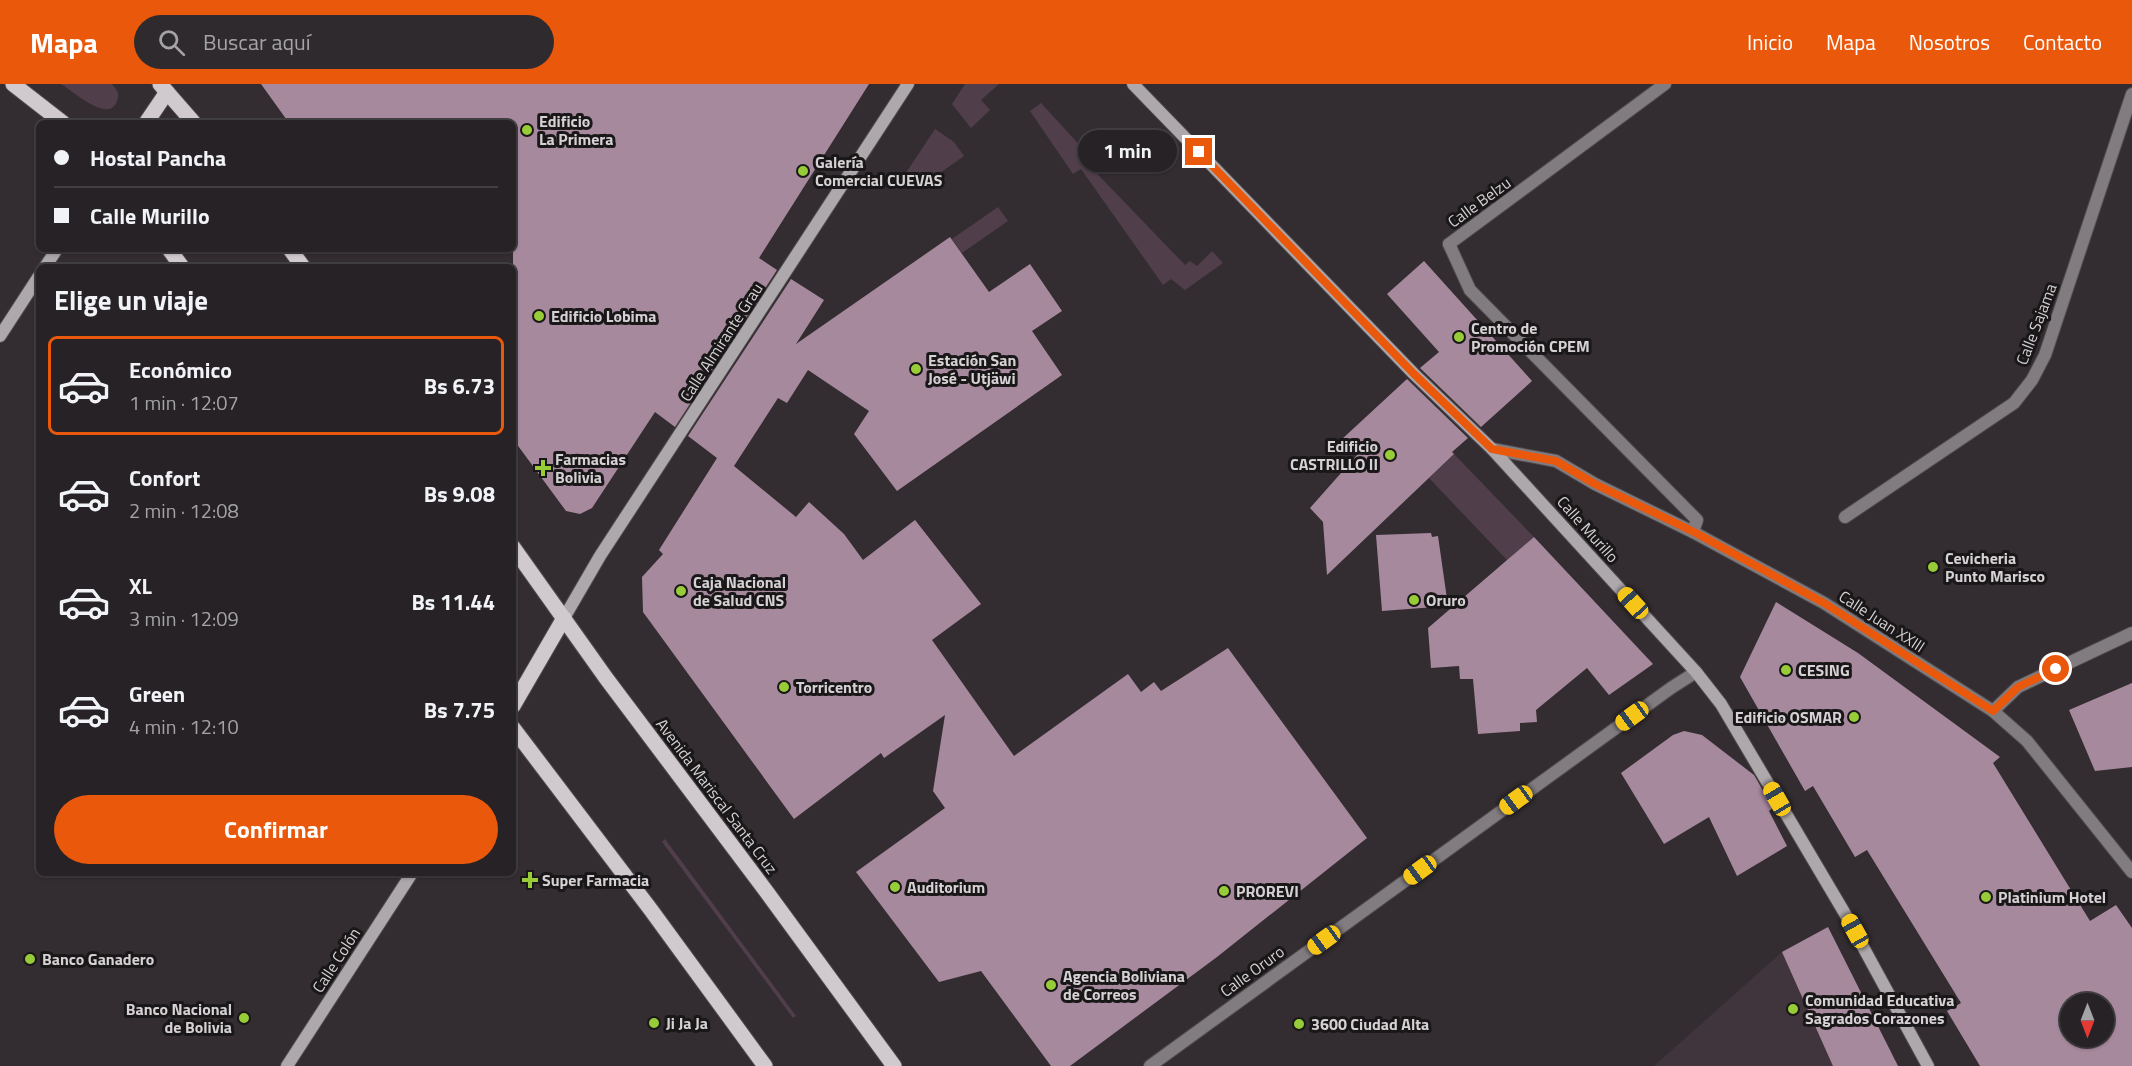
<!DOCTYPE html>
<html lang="es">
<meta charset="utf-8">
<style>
:root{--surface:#262225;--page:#2e2a2d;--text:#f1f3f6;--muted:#a4a4a7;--line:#423f42;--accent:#ea580c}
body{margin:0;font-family:"Titillium Web",sans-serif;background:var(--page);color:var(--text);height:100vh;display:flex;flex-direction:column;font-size:22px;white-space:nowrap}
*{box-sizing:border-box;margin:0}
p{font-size:20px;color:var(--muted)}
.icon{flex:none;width:33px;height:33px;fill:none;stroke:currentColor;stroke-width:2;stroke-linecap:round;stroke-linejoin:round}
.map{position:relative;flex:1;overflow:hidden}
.details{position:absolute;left:36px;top:180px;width:480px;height:612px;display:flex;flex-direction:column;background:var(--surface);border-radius:9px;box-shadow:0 2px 4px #0004,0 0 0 2px var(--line)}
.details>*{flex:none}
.guide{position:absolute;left:36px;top:36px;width:480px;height:132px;border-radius:9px;box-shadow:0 2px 4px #0004,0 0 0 2px var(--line);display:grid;align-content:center;height:132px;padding:0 18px;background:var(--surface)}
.needle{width:39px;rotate:180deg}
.fabs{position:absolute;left:2060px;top:909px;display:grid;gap:12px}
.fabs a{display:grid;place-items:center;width:54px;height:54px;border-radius:50%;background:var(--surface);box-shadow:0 2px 4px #0004,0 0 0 2px var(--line);font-size:30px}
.end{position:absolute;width:27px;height:27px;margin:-14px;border:8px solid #ea580c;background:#fff;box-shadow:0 0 0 3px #fff}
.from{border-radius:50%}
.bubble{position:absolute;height:42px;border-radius:21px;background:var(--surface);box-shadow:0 2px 4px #0004,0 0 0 2px var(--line);font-size:20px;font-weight:700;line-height:42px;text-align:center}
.car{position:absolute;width:18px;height:36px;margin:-18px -9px;border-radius:8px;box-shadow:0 0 4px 2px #0007;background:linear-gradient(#f5c518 24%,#345 0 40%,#f5c518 0 76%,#345 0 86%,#f5c518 0)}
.guide b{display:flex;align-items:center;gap:21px;height:57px;font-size:22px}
.guide b+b{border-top:2px solid var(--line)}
.guide i{width:15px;height:15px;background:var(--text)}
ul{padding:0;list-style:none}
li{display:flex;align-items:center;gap:18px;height:99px;margin:0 12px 9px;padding:0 6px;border:3px solid transparent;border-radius:9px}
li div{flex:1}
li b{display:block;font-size:22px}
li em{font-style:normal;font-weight:700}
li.current{border-color:var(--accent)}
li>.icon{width:54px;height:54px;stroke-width:1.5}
h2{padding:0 18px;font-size:27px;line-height:72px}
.primary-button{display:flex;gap:12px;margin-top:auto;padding:12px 18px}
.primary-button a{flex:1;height:69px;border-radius:36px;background:var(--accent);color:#fff;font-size:24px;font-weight:700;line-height:69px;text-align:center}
header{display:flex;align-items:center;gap:36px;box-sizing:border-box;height:84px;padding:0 30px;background:var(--accent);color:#fff}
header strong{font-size:28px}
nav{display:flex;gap:33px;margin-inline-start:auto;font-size:21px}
.search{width:420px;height:54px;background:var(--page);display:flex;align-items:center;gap:15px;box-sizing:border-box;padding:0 21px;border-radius:33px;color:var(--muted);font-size:22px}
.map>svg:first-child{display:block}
.built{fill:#40353d}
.green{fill:#513e4b}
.building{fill:#a7899e;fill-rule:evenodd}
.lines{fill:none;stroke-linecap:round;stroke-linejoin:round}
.pedestrian-casing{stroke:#504b4e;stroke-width:14}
.minor-casing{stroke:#504b4e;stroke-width:14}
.tertiary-casing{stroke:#504b4e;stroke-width:14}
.secondary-casing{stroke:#504b4e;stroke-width:14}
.primary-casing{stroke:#504b4e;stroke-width:17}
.pedestrian{stroke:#807c7f;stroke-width:12}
.minor{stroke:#807c7f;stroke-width:12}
.tertiary{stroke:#807c7f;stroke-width:12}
.secondary{stroke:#ada8ab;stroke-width:12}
.primary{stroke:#d0cace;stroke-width:15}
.route{stroke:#ea580c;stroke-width:8}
.poi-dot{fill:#97cc38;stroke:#191718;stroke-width:2}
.labels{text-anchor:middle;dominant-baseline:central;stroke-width:6;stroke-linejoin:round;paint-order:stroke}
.poi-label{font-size:16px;font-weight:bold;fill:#d5d1d4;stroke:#191718;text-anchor:start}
.street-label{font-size:16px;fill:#d5d1d4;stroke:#191718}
</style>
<header>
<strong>Mapa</strong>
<div class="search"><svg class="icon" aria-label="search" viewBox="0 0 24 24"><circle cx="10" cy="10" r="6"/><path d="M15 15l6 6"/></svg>Buscar aquí</div>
<nav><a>Inicio</a><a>Mapa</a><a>Nosotros</a><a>Contacto</a></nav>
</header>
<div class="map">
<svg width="2132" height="982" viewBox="0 0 2132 982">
<rect width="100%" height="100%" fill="#332d31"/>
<path class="built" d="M1828 843 1898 982H1654L1782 868Z"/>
<g class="green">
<path d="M61 0H112C117 6 120 9 117 17 109 40 74 8 61 0Z"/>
<path d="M965 0H999L981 16 990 26 971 44 952 20Z"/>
<path d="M1041 19 1084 66 1080 72 1185 181 1190 177 1197 182 1212 167 1223 179 1185 206 1171 195 1163 201 1081 85 1073 90 1030 27Z"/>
<path d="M935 45 954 58 964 72 919 104H896Z"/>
<path d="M998 123 1008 137 962 169 952 155Z"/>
<path d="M1454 370 1534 453 1507 476 1429 394Z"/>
<path d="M665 755 796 932 793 934 662 758Z"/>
</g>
<g class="building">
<path d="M261 0H869L759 174 777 186 675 343 655 328 592 424 580 430 566 427 513 355V39H289Z"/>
<path d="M950 153 989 208 1030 180 1062 227 1032 247 1062 291 897 407 854 350 869 327 808 286 787 319 778 314 734 382 796 433 809 418 844 450 863 476 915 436 981 520 932 556 1014 672 1128 590 1141 608 1154 598 1161 607 1228 564 1367 754 1217 873 1070 982H1051L981 887 939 898 856 788 945 724 933 707 945 631 884 674 881 669 794 735 643 528 642 493 663 470 659 466 717 374 688 352 791 195 824 216 796 260Z"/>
<path d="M1424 177 1532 297 1481 343 1420 284 1439 268 1387 210Z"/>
<path d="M1407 295 1468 354 1452 368 1454 370 1327 491 1323 438 1310 424 1357 371 1341 356Z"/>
<path d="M1431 449 1432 453 1438 452 1448 522 1382 527 1376 451Z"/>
<path d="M1534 453 1653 580 1609 611 1587 584 1536 626 1537 638 1520 639V647L1478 650 1473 595H1460L1459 582 1431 584 1428 544Z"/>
<path d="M1776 518 1858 569 2000 673 1993 679 2090 837 2116 821 2132 844V982H1980L1947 927 1961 919 1867 766 1855 773 1813 702 1805 707 1740 593ZM2070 920H2103V952H2070Z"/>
<path d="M2132 599V683L2095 687 2069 626Z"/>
<path d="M1684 647 1702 651 1754 691 1773 724 1769 727 1787 762 1737 792 1709 733 1664 760 1621 689 1673 651Z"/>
<path d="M1828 843 1898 982H1833L1782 868Z"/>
</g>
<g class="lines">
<defs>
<path id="pedestrian" d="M1449 160 1470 206 1697 436 1693 448"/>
<g id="minor">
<path d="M1449 160 1665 0"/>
<path d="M1492 365 1556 377 1595 400 1693 448 1824 519 1993 627 2027 657 2132 788"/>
<path d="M1845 433 2014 319 2032 296 2045 271 2132 10"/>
<path d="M1993 627 2018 603 2132 549"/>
</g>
<path id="tertiary" d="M1150 982 1671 604 1696 588"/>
<g id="secondary">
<path d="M1133 0 1414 290 1492 365 1696 588 1721 620 1844 828 1928 982"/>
<path d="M45 183 57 165"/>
<path d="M0 252 39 192"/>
<path d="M564 534 600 472 908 0"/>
<path d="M287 982 412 789"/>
</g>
<g id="primary">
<path d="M13 0 63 39"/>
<path d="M160 0 194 39"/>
<path d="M146 39 167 8"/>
<path d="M169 165 182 183"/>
<path d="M290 165 303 183"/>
<path d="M513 463 606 594 766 807 894 982"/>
<path d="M513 622 564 534"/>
<path d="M513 644 651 826 765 982"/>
</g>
</defs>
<use href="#pedestrian" class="pedestrian-casing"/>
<use href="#minor" class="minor-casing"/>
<use href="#tertiary" class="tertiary-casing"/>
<use href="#secondary" class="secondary-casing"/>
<use href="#primary" class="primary-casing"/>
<use href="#pedestrian" class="pedestrian"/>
<use href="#minor" class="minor"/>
<use href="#tertiary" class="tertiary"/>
<use href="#secondary" class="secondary"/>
<use href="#primary" class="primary"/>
</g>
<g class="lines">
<path class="route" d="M1199 68 1414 290 1492 365 1556 377 1595 400 1694 448 1824 519 1993 627 2018 603 2056 585"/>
</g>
<g class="poi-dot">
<circle cx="527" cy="46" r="6"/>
<circle cx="803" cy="87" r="6"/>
<circle cx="539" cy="232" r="6"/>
<circle cx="1459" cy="253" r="6"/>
<circle cx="916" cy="285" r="6"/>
<circle cx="1390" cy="371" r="6"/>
<path d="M540 375h6v6h6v6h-6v6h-6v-6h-6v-6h6z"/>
<circle cx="1933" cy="483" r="6"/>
<circle cx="681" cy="507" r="6"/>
<circle cx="1414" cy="516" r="6"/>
<circle cx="1786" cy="586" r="6"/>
<circle cx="784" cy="603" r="6"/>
<circle cx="1854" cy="633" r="6"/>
<path d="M527 787h6v6h6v6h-6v6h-6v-6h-6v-6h6z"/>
<circle cx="895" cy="803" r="6"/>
<circle cx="1224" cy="807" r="6"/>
<circle cx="1986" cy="813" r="6"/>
<circle cx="30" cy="875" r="6"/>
<circle cx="1051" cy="901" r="6"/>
<circle cx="1793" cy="925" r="6"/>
<circle cx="244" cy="934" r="6"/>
<circle cx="654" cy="939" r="6"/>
<circle cx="1299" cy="940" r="6"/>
</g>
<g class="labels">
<g class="poi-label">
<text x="539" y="37">Edificio<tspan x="539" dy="18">La Primera</tspan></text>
<text x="815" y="78">Galería<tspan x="815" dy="18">Comercial CUEVAS</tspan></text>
<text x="551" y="232">Edificio Lobima</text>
<text x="1471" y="244">Centro de<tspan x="1471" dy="18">Promoción CPEM</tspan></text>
<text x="928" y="276">Estación San<tspan x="928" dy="18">José - Utjäwi</tspan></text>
<text x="1378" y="362" text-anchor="end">Edificio<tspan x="1378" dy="18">CASTRILLO II</tspan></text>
<text x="555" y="375">Farmacias<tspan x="555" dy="18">Bolivia</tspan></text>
<text x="1945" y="474">Cevicheria<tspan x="1945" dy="18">Punto Marisco</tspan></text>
<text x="693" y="498">Caja Nacional<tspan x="693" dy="18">de Salud CNS</tspan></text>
<text x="1426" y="516">Oruro</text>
<text x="1798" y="586">CESING</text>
<text x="796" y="603">Torricentro</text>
<text x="1842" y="633" text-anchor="end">Edificio OSMAR</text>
<text x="542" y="796">Super Farmacia</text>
<text x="907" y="803">Auditorium</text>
<text x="1236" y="807">PROREVI</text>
<text x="1998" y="813">Platinium Hotel</text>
<text x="42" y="875">Banco Ganadero</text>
<text x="1063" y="892">Agencia Boliviana<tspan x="1063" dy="18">de Correos</tspan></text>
<text x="1805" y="916">Comunidad Educativa<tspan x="1805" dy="18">Sagrados Corazones</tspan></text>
<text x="232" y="925" text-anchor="end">Banco Nacional<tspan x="232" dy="18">de Bolivia</tspan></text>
<text x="666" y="939">Ji Ja Ja</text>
<text x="1311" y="940">3600 Ciudad Alta</text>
</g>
<g class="street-label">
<text transform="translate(1479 118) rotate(-36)">Calle Belzu</text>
<text transform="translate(2036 240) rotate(-69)">Calle Sajama</text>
<text transform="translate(721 258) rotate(-57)">Calle Almirante Grau</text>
<text transform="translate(1588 445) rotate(48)">Calle Murillo</text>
<text transform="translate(1882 537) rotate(33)">Calle Juan XXIII</text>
<text transform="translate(717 712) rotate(53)">Avenida Mariscal Santa Cruz</text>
<text transform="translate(336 876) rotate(-57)">Calle Colón</text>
<text transform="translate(1252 887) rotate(-36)">Calle Oruro</text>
</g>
</g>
</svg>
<div class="fabs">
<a><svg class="needle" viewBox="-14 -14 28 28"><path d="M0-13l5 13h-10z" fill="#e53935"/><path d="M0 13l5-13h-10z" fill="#a4a4a7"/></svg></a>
</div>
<i class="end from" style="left:2056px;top:585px"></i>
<i class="end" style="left:1199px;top:68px"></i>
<div class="bubble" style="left:1078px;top:46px;width:99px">1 min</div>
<i class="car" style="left:1633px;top:519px;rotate:318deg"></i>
<i class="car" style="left:1632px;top:632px;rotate:234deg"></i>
<i class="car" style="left:1777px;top:715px;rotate:330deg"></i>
<i class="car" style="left:1516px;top:716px;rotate:234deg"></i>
<i class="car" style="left:1420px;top:786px;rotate:234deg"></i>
<i class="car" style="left:1855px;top:847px;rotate:331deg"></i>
<i class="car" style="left:1324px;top:856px;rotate:234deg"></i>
<div class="guide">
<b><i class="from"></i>Hostal Pancha</b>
<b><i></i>Calle Murillo</b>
</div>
<section class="details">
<h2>Elige un viaje</h2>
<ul>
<li class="current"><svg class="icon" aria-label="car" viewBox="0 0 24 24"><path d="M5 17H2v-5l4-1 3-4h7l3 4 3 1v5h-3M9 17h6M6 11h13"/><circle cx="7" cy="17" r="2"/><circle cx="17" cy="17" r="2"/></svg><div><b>Económico</b><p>1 min · 12:07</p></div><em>Bs 6.73</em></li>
<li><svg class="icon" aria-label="car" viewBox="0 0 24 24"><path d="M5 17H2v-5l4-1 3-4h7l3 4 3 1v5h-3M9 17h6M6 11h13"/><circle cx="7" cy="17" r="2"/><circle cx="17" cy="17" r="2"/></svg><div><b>Confort</b><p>2 min · 12:08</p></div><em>Bs 9.08</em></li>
<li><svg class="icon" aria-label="car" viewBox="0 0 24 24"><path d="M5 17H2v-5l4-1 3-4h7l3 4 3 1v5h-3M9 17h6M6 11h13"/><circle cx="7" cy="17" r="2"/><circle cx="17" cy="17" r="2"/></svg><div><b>XL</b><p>3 min · 12:09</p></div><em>Bs 11.44</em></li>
<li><svg class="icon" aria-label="car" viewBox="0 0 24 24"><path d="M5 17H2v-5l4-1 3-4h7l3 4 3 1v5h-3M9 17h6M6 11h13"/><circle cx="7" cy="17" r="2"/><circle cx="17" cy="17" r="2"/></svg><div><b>Green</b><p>4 min · 12:10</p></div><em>Bs 7.75</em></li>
</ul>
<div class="primary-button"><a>Confirmar</a></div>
</section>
</div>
